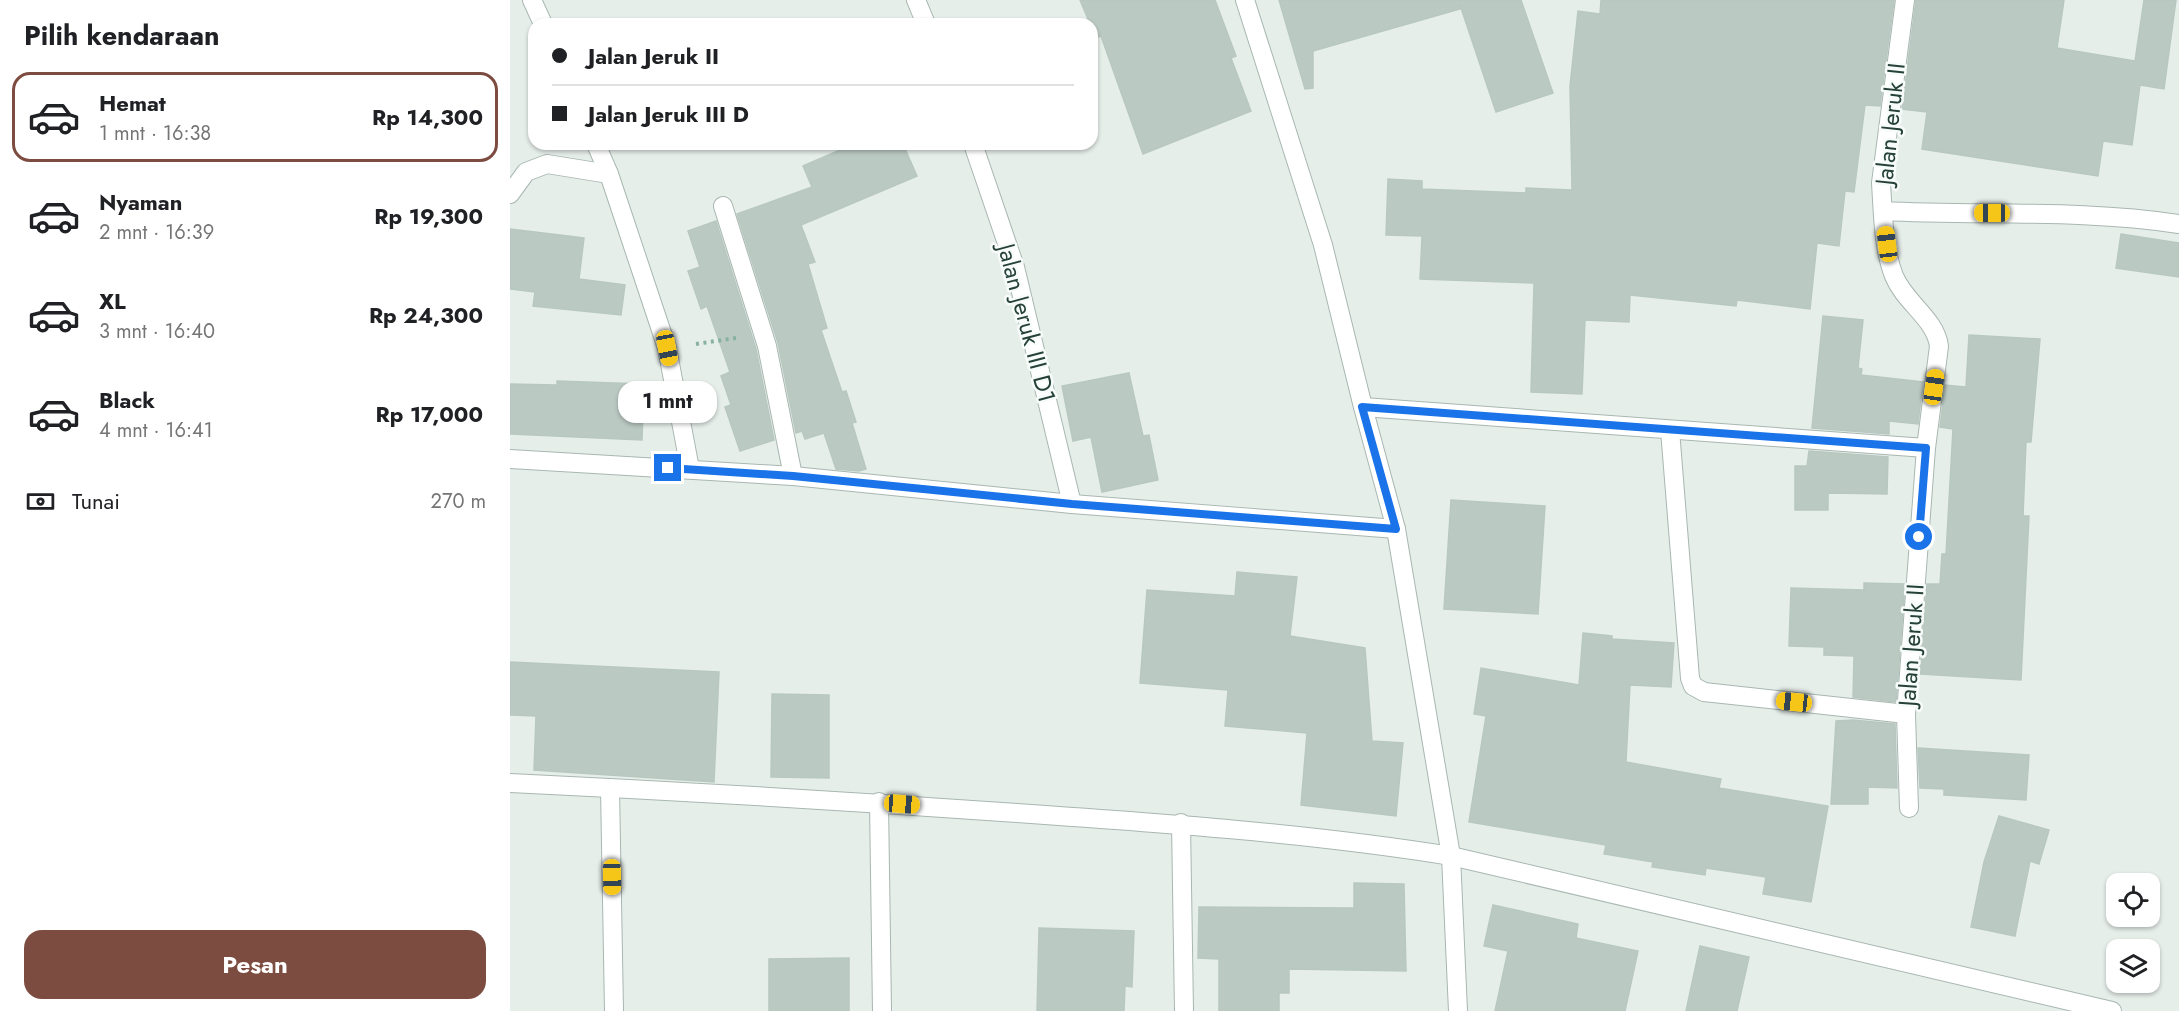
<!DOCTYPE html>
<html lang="id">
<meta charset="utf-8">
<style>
:root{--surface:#fff;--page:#f2f2f2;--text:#202124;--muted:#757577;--line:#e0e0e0;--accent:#7d4c40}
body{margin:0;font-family:Jost,sans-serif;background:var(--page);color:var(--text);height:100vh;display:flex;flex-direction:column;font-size:22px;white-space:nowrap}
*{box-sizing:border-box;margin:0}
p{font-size:20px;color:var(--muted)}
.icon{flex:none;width:33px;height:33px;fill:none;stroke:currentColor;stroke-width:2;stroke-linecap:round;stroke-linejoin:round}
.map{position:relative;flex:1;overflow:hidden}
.drawer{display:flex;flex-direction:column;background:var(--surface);width:510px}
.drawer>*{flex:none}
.banner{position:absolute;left:18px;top:18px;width:570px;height:132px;border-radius:18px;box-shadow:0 2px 4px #0004;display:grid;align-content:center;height:132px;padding:0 24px;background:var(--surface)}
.fabs{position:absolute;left:1596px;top:873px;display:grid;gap:12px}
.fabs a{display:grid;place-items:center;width:54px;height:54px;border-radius:12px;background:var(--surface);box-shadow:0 2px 4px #0004;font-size:30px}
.end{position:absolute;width:27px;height:27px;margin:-14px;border:8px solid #1a73e8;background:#fff;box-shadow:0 0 0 3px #fff}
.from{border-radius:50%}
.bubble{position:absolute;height:42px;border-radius:18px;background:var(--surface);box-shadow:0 2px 4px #0004;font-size:20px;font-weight:700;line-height:42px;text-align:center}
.car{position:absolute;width:18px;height:36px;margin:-18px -9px;border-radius:8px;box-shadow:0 0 4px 2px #0007;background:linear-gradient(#f5c518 24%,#345 0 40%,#f5c518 0 76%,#345 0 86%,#f5c518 0)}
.banner b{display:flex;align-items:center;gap:21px;height:57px;font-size:22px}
.banner b+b{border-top:2px solid var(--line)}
.banner i{width:15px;height:15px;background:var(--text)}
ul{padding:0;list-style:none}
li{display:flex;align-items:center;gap:18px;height:90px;margin:0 12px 9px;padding:0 12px;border:3px solid transparent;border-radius:18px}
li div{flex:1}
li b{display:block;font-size:22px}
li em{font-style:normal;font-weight:700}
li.current{border-color:var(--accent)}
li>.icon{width:54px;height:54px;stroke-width:1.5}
h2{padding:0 24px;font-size:27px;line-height:72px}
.pay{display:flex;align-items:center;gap:15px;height:66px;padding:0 24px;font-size:22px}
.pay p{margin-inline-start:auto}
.button{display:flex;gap:12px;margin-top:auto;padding:12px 24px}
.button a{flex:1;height:69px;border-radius:18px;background:var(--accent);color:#fff;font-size:24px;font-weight:700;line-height:69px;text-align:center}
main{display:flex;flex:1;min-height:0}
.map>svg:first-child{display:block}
.building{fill:#bbc9c3;stroke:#b8c8c1;stroke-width:1.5}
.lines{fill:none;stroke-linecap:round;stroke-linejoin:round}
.service-casing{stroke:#a8b7b1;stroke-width:20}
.minor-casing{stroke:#a8b7b1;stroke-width:20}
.path{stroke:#87b1a3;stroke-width:4;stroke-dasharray:3 4.5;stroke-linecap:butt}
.service{stroke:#fff;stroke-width:18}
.minor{stroke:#fff;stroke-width:18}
.route{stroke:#1a73e8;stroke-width:8}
.labels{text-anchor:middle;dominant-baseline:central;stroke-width:5;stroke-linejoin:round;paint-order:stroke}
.street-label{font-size:24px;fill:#254138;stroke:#f7fbf9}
</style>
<main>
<section class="drawer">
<h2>Pilih kendaraan</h2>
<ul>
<li class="current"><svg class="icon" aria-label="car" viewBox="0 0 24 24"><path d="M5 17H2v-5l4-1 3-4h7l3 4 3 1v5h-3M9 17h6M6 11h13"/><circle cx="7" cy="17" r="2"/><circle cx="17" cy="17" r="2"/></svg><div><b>Hemat</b><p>1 mnt · 16:38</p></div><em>Rp 14,300</em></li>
<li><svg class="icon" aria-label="car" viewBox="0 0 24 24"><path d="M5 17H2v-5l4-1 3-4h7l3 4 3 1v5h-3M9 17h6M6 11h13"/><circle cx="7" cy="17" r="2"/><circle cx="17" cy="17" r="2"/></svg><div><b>Nyaman</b><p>2 mnt · 16:39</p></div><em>Rp 19,300</em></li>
<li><svg class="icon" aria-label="car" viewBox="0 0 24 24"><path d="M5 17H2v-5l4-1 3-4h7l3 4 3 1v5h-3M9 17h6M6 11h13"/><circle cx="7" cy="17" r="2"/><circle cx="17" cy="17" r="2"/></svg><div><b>XL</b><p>3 mnt · 16:40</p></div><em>Rp 24,300</em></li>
<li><svg class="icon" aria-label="car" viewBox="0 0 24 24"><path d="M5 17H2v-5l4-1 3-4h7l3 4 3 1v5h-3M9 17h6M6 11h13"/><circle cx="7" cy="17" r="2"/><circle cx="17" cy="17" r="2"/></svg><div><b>Black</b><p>4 mnt · 16:41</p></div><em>Rp 17,000</em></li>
</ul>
<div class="pay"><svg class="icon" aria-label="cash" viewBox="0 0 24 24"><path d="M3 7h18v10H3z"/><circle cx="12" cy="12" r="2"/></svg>Tunai<p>270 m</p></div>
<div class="button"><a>Pesan</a></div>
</section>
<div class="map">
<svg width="1669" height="1011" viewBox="0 0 1669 1011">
<rect width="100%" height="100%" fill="#e6eeea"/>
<g class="building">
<path d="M570 0H705L726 56 721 58 741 111 633 154 591 36 585 38 582 24H580Z"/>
<path d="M769 0H1011L1043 93 986 112 950 5V9L803 51V88L795 89Z"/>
<path d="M1091 0H1384L1370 106 1355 105 1344 192 1335 191 1329 246 1307 243 1300 309 1227 300 1226 306 1120 295 1119 322 1075 320 1072 394 1021 392 1024 283 910 279 912 236 876 235 878 179 912 181V189L1016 193V188L1062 190 1060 86 1068 11 1090 14Z"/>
<path d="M1406 0H1554L1547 48 1625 61 1634 0H1666L1654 89 1630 85 1622 145 1593 141 1588 176 1412 149 1417 112 1392 109Z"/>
<path d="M344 144H393L407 176 291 225 305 262 298 264 317 328 311 330 332 392 336 391 346 422 342 423 356 469 349 471 326 469 314 433 295 439 292 431 286 433 268 343 227 214 302 187 293 166Z"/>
<path d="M206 221 246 349 264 440 230 451 215 407 221 405 211 376 220 372 197 306 191 309 178 271 190 267 178 231Z"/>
<path d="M0 229 74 238 69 279 115 285 111 315 23 306 25 292 0 289Z"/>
<path d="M1611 234 1669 243V277L1606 268Z"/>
<path d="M1313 316 1353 320 1348 368 1352 369 1351 375 1413 382 1408 424 1379 421V434L1302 428Z"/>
<path d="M1459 335 1530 339 1521 442H1516L1513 516H1519L1511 680 1410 674 1417 584H1430L1432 554H1436L1443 429 1430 427 1435 385 1456 387Z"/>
<path d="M619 373 633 436 639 435 648 480 592 492 581 437 563 441 552 386Z"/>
<path d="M47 381 134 384 132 440 0 434V384L47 385Z"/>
<path d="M1299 451 1378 457 1377 494 1318 493V510H1285V466H1297Z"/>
<path d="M941 500 1035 506 1028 614 934 609Z"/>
<path d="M727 572 787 577 780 636 855 648 862 741 893 743 886 816 791 805 797 733 715 726 718 690 630 683 637 590 725 596Z"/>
<path d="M1354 583 1395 584 1386 702 1343 697 1344 656 1314 655V647L1279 646 1281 588 1354 590Z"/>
<path d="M1073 633 1102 636V639L1164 643 1161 687 1120 685 1116 762 1211 779 1209 788 1318 806 1301 902 1253 894 1256 877 1196 868 1195 875 1142 867 1143 862 1094 854 1096 845 959 822 976 716 964 714 971 668 1069 685Z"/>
<path d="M0 662 209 672 204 782 24 770 26 716 0 715Z"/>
<path d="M262 694 319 695V778L261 777Z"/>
<path d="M1343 720 1385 724 1387 788 1358 787V804H1321L1326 721Z"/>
<path d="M1408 748 1519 755 1516 800 1434 795V789L1410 788Z"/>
<path d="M1489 816 1539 830 1529 864 1520 861 1505 936 1461 927 1474 862Z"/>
<path d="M844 883 894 884 896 971 779 969V993H769V1011H709V959L688 958 689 907 844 908Z"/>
<path d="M983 905 1068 924 1066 938 1128 951 1115 1011H985L998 951 974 946Z"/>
<path d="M529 928 624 931 622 987 615 986 614 1011H527Z"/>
<path d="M1190 946 1239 957 1227 1011H1176Z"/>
<path d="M339 958V1011H259V959Z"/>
</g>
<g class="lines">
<defs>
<path id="service" d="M0 194 16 172 37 164 99 174"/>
<g id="minor">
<path d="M22 0 33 24"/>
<path d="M406 0 416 24"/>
<path d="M735 0 813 245 853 407 886 529 941 856 948 1011"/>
<path d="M1395 0 1371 183C1373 213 1373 248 1384 276 1395 303 1425 318 1429 346L1416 448 1396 714 1399 808"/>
<path d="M86 144 99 174 157 348 180 469"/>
<path d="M463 144 505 267 562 504"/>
<path d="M213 206 257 346 283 476"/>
<path d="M1373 211C1472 216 1571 209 1669 224"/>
<path d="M853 407 1416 448"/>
<path d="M1160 430 1180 678 1183 686 1194 692 1396 714"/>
<path d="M0 459 283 476 562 504 886 529"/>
<path d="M0 783C169 791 338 801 507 813 652 823 797 833 941 856L1602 1011"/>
<path d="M100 788 104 1011"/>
<path d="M369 802 372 1011"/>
<path d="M671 823 674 1011"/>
</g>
</defs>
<use href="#service" class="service-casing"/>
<use href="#minor" class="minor-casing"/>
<path class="path" d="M186 344 226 338"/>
<use href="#service" class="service"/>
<use href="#minor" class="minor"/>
</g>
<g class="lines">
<path class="route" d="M158 468 283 476 562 504 886 529 852 407 1416 448 1409 537"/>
</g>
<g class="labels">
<g class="street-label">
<text transform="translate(1380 124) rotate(-84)">Jalan Jeruk II</text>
<text transform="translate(517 323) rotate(75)">Jalan Jeruk III D1</text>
<text transform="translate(1401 645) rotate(-86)">Jalan Jeruk II</text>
</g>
</g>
</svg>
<div class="fabs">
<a><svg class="icon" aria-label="locate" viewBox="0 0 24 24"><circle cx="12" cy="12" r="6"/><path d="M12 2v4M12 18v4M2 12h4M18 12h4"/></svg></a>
<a><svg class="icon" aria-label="layers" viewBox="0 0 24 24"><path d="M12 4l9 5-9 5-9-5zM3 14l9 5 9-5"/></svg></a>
</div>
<i class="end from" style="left:1409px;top:537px"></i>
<i class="end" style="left:158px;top:468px"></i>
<div class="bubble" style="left:108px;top:381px;width:99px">1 mnt</div>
<i class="car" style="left:1482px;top:213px;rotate:270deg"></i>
<i class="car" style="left:1377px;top:244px;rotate:353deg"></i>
<i class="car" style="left:157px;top:348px;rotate:169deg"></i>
<i class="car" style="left:1424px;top:387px;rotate:8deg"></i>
<i class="car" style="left:1284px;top:702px;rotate:276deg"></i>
<i class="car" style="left:392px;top:804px;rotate:94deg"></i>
<i class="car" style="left:102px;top:877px;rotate:179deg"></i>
<div class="banner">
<b><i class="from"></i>Jalan Jeruk II</b>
<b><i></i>Jalan Jeruk III D</b>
</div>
</div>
</main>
